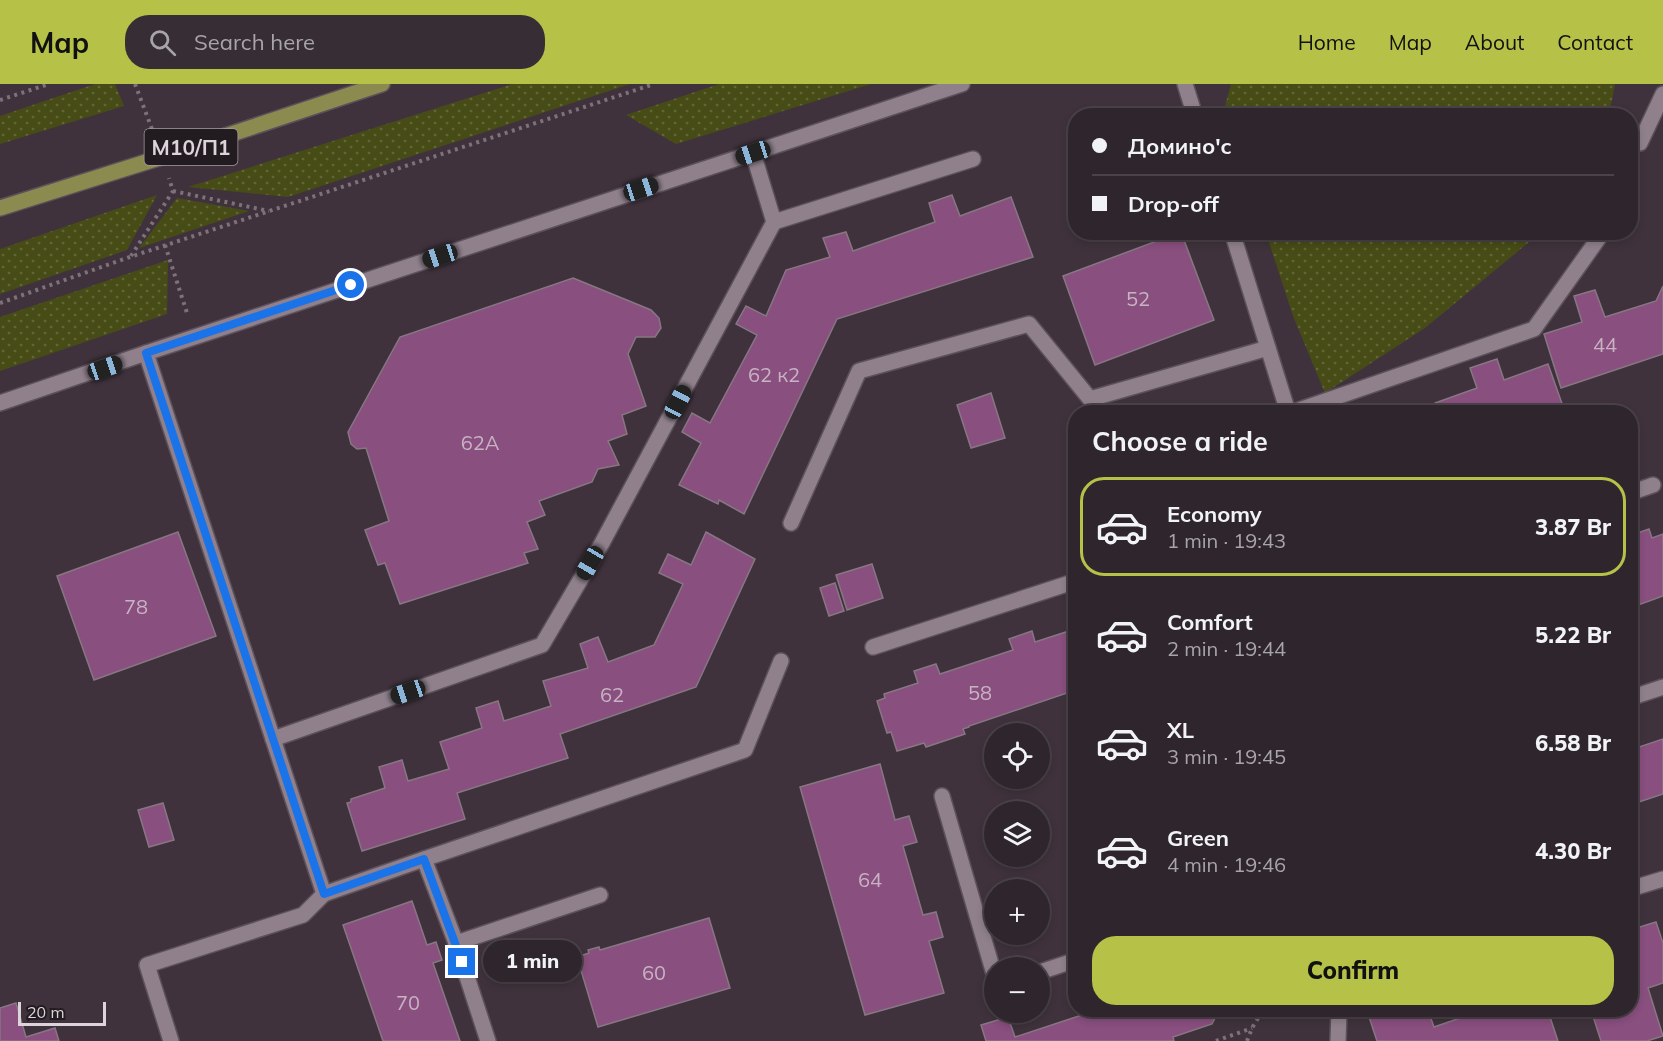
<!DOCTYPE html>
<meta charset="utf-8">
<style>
:root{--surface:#2f262d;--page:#372e35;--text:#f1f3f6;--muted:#a7a5aa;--line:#4a4349;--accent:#b6c148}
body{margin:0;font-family:Mulish,sans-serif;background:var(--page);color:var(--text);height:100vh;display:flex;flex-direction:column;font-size:22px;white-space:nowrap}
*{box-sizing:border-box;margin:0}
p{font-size:20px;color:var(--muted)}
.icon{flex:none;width:33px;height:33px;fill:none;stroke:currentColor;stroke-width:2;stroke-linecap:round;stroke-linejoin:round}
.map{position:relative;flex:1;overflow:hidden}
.sheet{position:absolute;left:1068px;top:321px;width:570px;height:612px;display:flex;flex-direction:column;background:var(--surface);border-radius:24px;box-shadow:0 3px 9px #0003,0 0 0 2px var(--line)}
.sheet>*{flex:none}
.top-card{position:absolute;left:1068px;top:24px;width:570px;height:132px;border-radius:24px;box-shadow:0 3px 9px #0003,0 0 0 2px var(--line);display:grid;align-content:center;height:132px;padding:0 24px;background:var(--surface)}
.tools{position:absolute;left:984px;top:639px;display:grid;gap:12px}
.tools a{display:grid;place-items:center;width:66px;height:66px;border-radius:50%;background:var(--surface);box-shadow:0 3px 9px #0003,0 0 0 2px var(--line);font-size:30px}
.scale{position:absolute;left:18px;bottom:15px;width:88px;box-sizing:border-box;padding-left:6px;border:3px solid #ddd4db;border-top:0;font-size:16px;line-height:21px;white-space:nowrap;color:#ddd4db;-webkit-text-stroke:4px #221c20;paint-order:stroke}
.end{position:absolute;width:27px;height:27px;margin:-14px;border:8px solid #1a73e8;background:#fff;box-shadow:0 0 0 3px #fff}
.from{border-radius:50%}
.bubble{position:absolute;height:42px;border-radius:21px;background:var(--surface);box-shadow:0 3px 9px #0003,0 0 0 2px var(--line);font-size:20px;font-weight:800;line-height:42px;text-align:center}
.car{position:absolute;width:18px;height:36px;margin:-18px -9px;border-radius:8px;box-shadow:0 0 4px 2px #0007;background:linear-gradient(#222 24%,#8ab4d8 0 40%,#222 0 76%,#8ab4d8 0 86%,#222 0)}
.top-card b{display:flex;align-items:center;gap:21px;height:57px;font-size:22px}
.top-card b+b{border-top:2px solid var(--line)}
.top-card i{width:15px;height:15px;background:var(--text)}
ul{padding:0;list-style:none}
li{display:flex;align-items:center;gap:18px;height:99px;margin:0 12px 9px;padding:0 12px;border:3px solid transparent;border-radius:24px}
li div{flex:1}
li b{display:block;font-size:22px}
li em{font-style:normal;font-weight:800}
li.selected{border-color:var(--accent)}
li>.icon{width:54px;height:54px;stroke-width:1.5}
h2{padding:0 24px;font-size:27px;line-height:72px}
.cta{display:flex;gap:12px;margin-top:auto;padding:12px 24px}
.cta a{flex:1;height:69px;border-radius:24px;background:var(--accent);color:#111;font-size:24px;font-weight:800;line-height:69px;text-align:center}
header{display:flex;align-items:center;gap:36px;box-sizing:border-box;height:84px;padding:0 30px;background:var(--accent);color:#111}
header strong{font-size:28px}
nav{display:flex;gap:33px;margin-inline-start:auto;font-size:21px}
.search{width:420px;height:54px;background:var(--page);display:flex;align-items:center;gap:15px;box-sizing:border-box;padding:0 21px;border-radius:24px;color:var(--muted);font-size:22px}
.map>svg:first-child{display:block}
.grass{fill:url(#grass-dots)}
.building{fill:#894f7f;stroke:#867783;stroke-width:1.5}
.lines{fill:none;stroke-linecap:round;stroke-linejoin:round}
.minor-casing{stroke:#5c515a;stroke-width:18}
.major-casing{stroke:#5c515a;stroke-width:18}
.path{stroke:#7d717a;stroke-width:4;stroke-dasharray:3 4.5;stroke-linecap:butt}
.minor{stroke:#8f808c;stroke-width:15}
.major{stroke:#8c8b4f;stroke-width:15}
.route{stroke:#1a73e8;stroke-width:8}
.labels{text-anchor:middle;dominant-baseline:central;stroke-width:4.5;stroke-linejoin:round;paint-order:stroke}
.number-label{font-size:20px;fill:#c8b3c4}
.shield{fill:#221c20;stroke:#a59da3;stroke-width:1.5}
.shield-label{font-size:21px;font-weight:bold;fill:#ddd4db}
</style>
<header>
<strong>Map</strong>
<div class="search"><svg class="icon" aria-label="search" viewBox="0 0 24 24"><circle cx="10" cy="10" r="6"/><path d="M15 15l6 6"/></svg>Search here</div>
<nav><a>Home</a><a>Map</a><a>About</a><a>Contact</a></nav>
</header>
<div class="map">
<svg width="1663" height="957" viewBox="0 0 1663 957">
<defs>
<pattern id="grass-dots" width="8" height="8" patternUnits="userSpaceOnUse" patternTransform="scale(1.5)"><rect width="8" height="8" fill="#474c16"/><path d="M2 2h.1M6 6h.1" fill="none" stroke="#616537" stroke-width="1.8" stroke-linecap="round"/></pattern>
</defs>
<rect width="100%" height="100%" fill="#3f323c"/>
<g class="grass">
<path d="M95 0H115L124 22 0 60V32Z"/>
<path d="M512 0H630L288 113 188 103Z"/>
<path d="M719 0H871L676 60 626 31Z"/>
<path d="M1231 0H1615L1609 31H1226L1224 26Z"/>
<path d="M157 111 127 166 0 210V165Z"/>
<path d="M177 114 249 127 139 164Z"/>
<path d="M1266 149H1540L1425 244 1325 309 1293 232Z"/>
<path d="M168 176 167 230 0 287V233Z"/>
</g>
<g class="building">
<path d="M952 111 960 132 1011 113 1033 173 837 235 744 430 719 416 718 420 679 401 701 359 682 348 692 329 710 339 757 251 736 240 746 222 766 232 786 186 830 173 823 154 846 148 853 167 935 138 929 119Z"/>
<path d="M1181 148 1214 236 1095 281 1063 192Z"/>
<path d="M573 194 651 226 659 234 661 244 655 253H636L628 270 646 322 622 331 627 350 608 357 619 381 598 385 592 398 539 417 545 431 527 438 538 465 524 469 528 479 400 520 385 479 378 481 365 446 389 437 366 364 357 365 351 360 348 348 400 253Z"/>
<path d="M1663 202V270L1561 304 1544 250 1582 238 1574 212 1595 206 1605 233 1656 217Z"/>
<path d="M1497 275 1504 296 1548 280 1565 328H1438L1435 319 1477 304 1470 284Z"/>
<path d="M991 309 1005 354 971 364 957 321Z"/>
<path d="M1203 323 1205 328H1187Z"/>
<path d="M1649 445 1652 454 1663 450V512L1630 524V462L1635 460 1632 451Z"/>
<path d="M178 448 216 552 94 596 57 492Z"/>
<path d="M706 448 755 475 696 603 560 650 568 674 457 709 465 735 362 767 347 719 351 718V715L385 704 379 683 402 676 408 697 449 685 440 658 482 644 476 624 498 617 504 637 551 622 543 597 588 584 580 560 598 553 608 578 654 561 683 500 659 489 668 470 691 481Z"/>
<path d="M872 480 883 514 847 526 836 491Z"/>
<path d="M835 499 844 527 829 532 820 504Z"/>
<path d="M1072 546 1076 556V606L969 642V643L963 645 965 650 926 663 924 659 897 667 891 648 887 649 877 617 885 614 884 610 918 599 914 587 936 580 940 590 1013 566 1009 555 1032 547 1035 558Z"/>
<path d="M1663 655V710L1630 721V666Z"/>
<path d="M880 680 895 736 909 732 917 758 903 762 923 831 936 828 943 853 929 857 944 909 865 931 800 703Z"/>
<path d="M163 719 174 756 149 763 138 726Z"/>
<path d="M412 817 427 861 436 858 442 876 433 879 460 957H383L343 841Z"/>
<path d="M709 834 730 904 598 943 577 873 589 869 588 866 599 863 600 866Z"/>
<path d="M1656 838 1663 859V899L1648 904 1663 952 1647 957H1601L1591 926H1630V846Z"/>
<path d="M16 919 26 953 55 944 59 957H0V924Z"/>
<path d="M1097 926H1219L1212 940 1173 953 1174 957H986L981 941 1008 933 1015 953Z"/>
<path d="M1392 926H1428L1434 943 1463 933 1461 926H1573L1550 933 1558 957H1377L1369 933Z"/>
</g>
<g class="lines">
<defs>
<g id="minor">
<path d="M1185 0 1195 32"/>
<path d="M1640 59 1663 10"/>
<path d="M774 138 973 75"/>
<path d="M1232 148 1288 328"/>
<path d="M146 269 962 0"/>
<path d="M0 319 146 269 324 810 424 775 456 859 488 957"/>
<path d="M1293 328 1534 245 1603 148"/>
<path d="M1630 409 1653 401"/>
<path d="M791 439 859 287 1029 240 1090 315 1268 264"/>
<path d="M873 563 1076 497"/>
<path d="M1630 614 1663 603"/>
<path d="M273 655 542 561 602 459 774 138 753 69"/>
<path d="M942 712 994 890"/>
<path d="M424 775 745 666 781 577"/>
<path d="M1630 805 1663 795"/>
<path d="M456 859 600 811"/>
<path d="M1040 888 1076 876"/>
<path d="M171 957 147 881 303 831 324 810"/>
<path d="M1338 957 1339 926"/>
</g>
<path id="major" d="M0 124 162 73 382 0"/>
</defs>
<use href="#minor" class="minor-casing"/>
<use href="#major" class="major-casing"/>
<g class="path">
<path d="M135 0 155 53"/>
<path d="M0 16 49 0"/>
<path d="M173 107 269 127"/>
<path d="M165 161 188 232"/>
<path d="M131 172 173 107 169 94"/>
<path d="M0 219 130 173 654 0"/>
<path d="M1216 957 1252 944"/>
<path d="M1247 957 1252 944 1263 926"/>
</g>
<use href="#minor" class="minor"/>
<use href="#major" class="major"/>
</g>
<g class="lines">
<path class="route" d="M351 201 146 269 324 810 424 775 462 878"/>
</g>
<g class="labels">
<g class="number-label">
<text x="1138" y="214">52</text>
<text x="1605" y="260">44</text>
<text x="774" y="290">62 к2</text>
<text x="480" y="358">62А</text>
<text x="136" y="522">78</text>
<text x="980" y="608">58</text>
<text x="612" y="610">62</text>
<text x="870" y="795">64</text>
<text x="654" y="888">60</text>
<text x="408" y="918">70</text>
</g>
<rect class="shield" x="144.5" y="45" width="93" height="36" rx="4.5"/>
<g class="shield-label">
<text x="191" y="63">М10/П1</text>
</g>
</g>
</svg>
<div class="tools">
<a><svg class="icon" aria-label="locate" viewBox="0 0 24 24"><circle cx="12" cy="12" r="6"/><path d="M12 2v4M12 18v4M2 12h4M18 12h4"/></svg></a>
<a><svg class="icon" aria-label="layers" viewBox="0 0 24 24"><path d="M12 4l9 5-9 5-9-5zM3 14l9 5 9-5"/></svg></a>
<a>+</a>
<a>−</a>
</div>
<div class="scale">20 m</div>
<i class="end from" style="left:351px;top:201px"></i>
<i class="end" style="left:462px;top:878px"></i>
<div class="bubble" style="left:483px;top:856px;width:99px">1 min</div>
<i class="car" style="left:753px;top:69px;rotate:252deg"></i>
<i class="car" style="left:641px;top:105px;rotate:72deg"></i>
<i class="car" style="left:440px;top:172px;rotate:252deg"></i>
<i class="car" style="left:105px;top:284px;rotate:71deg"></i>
<i class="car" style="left:678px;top:318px;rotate:28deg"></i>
<i class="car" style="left:590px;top:479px;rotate:210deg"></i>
<i class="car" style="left:408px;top:608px;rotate:251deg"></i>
<div class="top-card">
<b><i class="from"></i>Домино'c</b>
<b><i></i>Drop-off</b>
</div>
<section class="sheet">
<h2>Choose a ride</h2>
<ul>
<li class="selected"><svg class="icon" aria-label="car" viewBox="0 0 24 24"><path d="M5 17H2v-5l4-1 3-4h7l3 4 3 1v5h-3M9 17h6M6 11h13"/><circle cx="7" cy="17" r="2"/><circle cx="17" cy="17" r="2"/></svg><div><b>Economy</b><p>1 min · 19:43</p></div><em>3.87 Br</em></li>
<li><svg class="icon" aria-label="car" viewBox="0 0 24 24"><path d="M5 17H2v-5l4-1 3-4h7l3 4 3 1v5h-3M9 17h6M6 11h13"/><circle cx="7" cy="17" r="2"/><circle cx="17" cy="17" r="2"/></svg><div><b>Comfort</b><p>2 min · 19:44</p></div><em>5.22 Br</em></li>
<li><svg class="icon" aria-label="car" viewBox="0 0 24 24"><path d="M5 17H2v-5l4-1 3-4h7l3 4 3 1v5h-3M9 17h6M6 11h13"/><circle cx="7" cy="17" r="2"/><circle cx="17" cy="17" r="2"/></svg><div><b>XL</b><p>3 min · 19:45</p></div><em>6.58 Br</em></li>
<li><svg class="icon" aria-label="car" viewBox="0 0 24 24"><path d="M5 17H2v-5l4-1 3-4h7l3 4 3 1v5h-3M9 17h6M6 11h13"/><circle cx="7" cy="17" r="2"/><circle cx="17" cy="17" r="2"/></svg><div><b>Green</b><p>4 min · 19:46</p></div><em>4.30 Br</em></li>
</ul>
<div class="cta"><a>Confirm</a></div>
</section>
</div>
